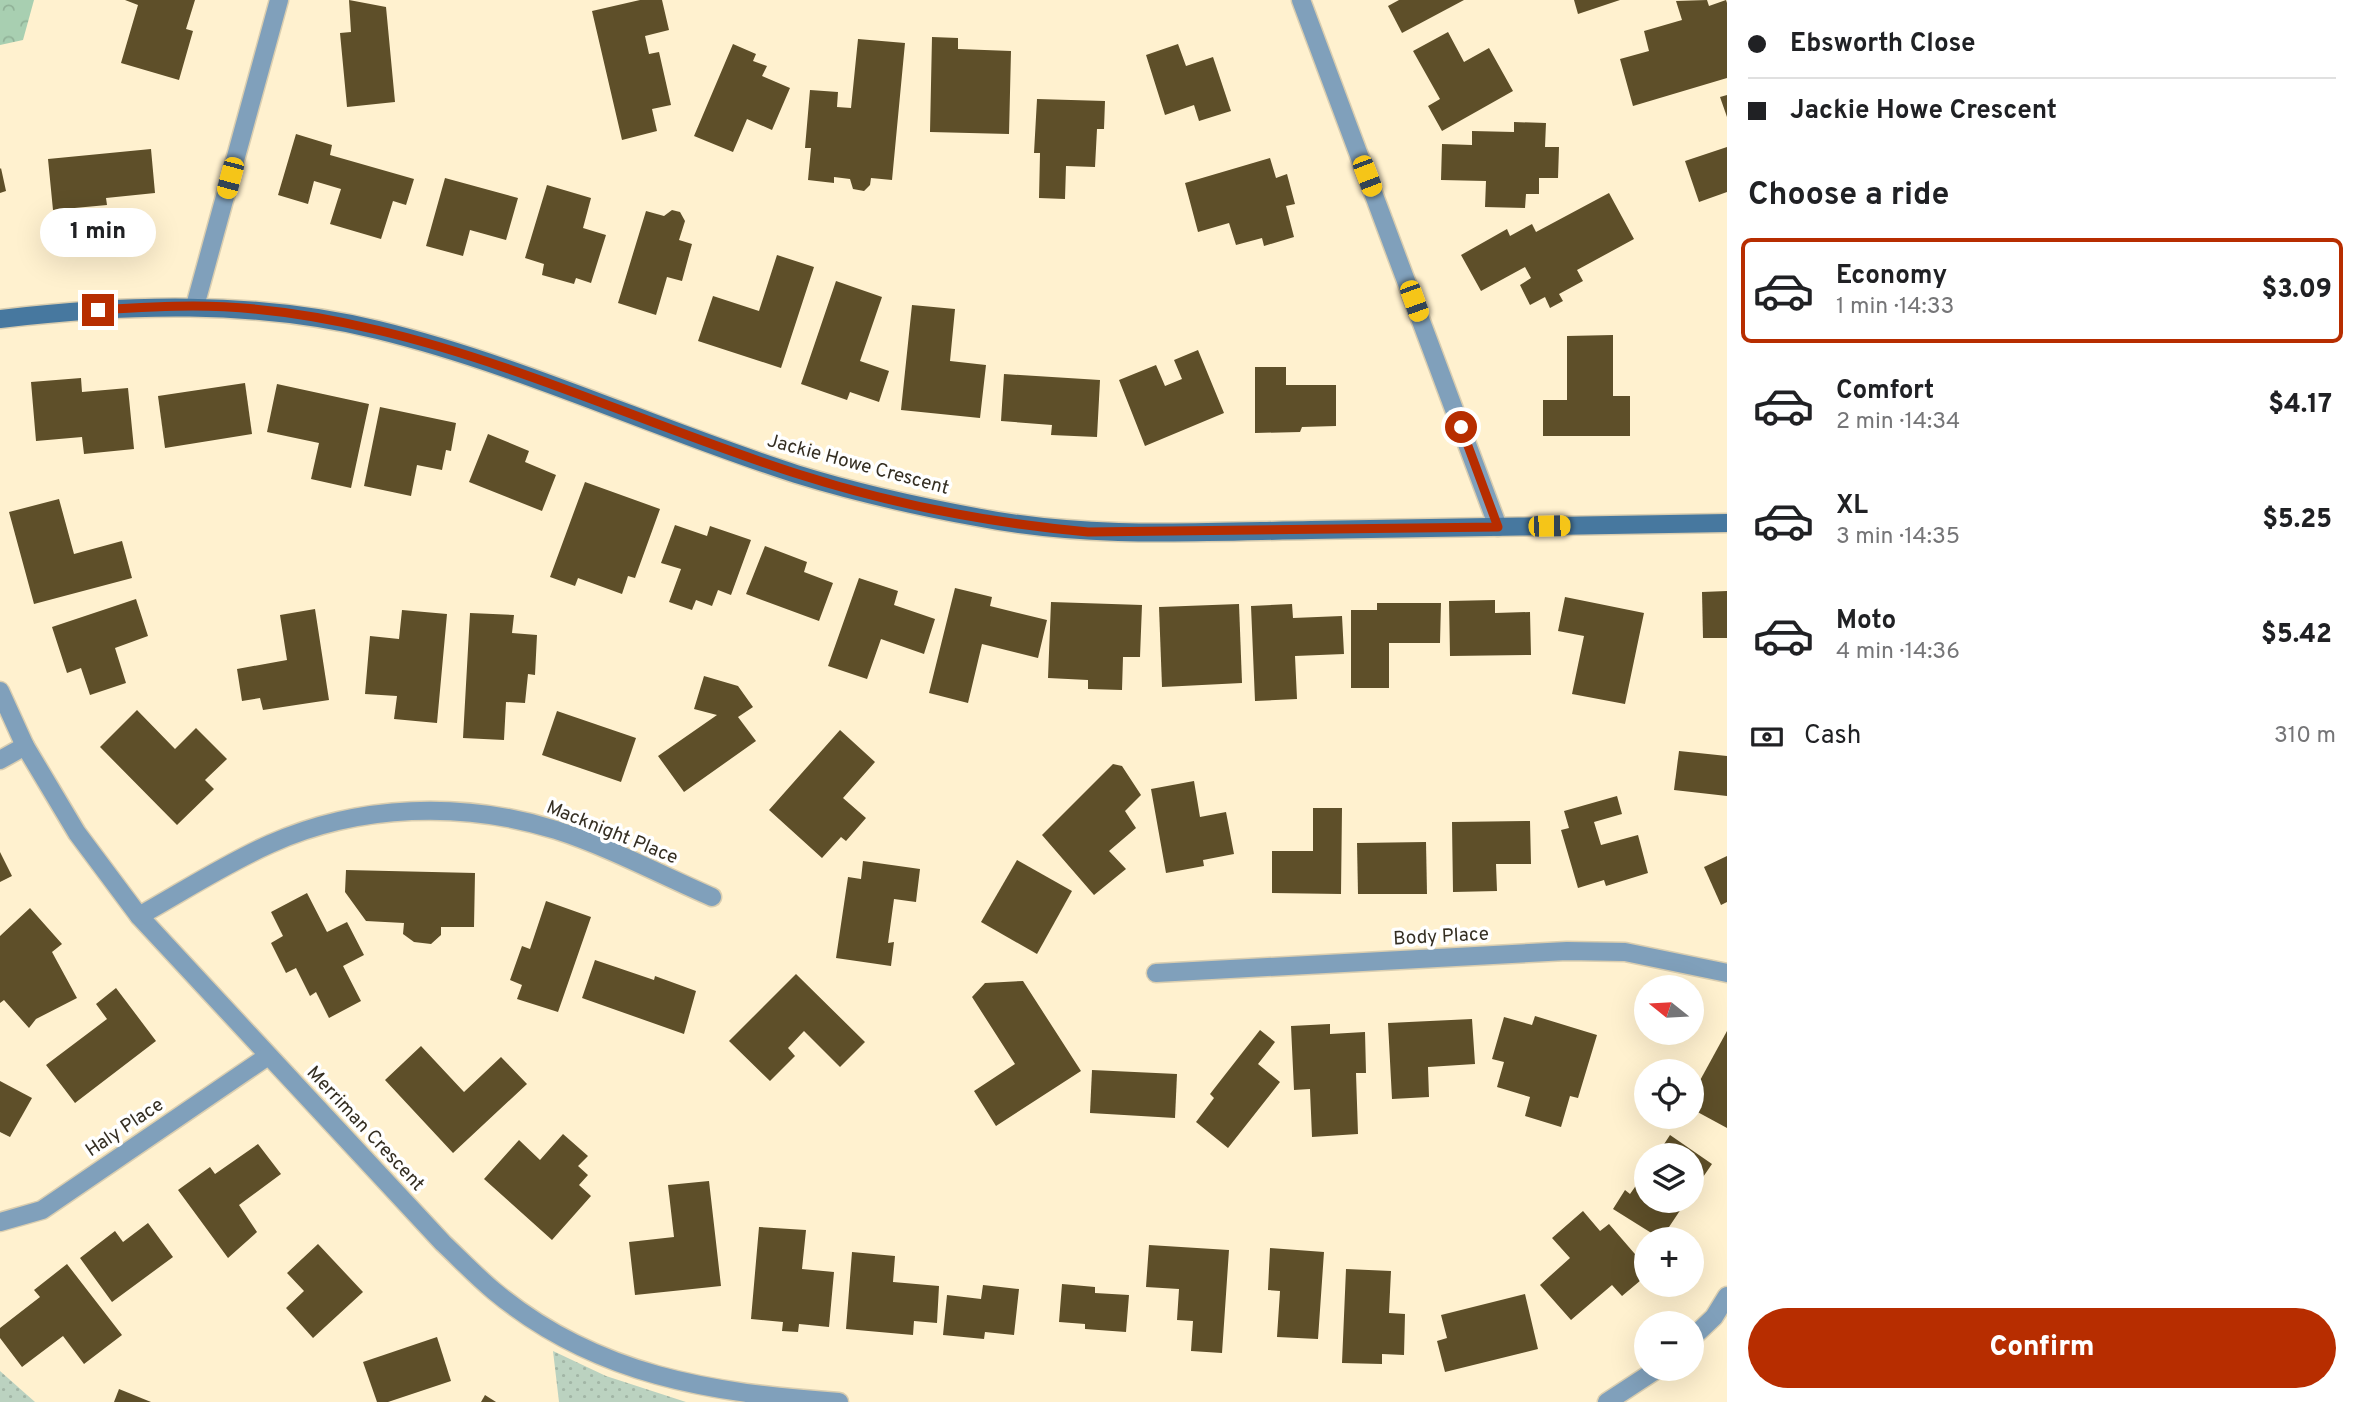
<!DOCTYPE html>
<meta charset="utf-8">
<style>
:root{--surface:#fff;--page:#f6f6f6;--text:#202124;--muted:#757577;--line:#e0e0e0;--accent:#b72d00}
body{margin:0;font-family:Overpass,sans-serif;background:var(--page);color:var(--text);height:100vh;display:flex;flex-direction:column;font-size:26px;white-space:nowrap}
*{box-sizing:border-box;margin:0}
p{font-size:23px;color:var(--muted)}
.icon{flex:none;width:38px;height:38px;fill:none;stroke:currentColor;stroke-width:2;stroke-linecap:round;stroke-linejoin:round}
.map{position:relative;flex:1;overflow:hidden}
.sheet{display:flex;flex-direction:column;background:var(--surface);width:630px}
.sheet>*{flex:none}
.top-card{display:grid;align-content:center;height:154px;padding:0 21px;background:var(--surface)}
.needle{width:46px;rotate:288deg}
.fabs{position:absolute;left:1634px;top:975px;display:grid;gap:14px}
.fabs a{display:grid;place-items:center;width:70px;height:70px;border-radius:50%;background:var(--surface);box-shadow:0 7px 28px #0002;font-size:35px}
.end{position:absolute;width:32px;height:32px;margin:-16px;border:9px solid #b72d00;background:#fff;box-shadow:0 0 0 4px #fff}
.from{border-radius:50%}
.bubble{position:absolute;height:49px;border-radius:24px;background:var(--surface);box-shadow:0 7px 28px #0002;font-size:23px;font-weight:800;line-height:49px;text-align:center}
.car{position:absolute;width:21px;height:42px;margin:-21px -10px;border-radius:9px;box-shadow:0 0 5px 2px #0007;background:linear-gradient(#f5c518 24%,#345 0 40%,#f5c518 0 76%,#345 0 86%,#f5c518 0)}
.top-card b{display:flex;align-items:center;gap:24px;height:66px;font-size:26px}
.top-card b+b{border-top:2px solid var(--line)}
.top-card i{width:18px;height:18px;background:var(--text)}
ul{padding:0;list-style:none}
li{display:flex;align-items:center;gap:21px;height:105px;margin:0 14px 10px;padding:0 7px;border:4px solid transparent;border-radius:10px}
li div{flex:1}
li b{display:block;font-size:26px}
li em{font-style:normal;font-weight:800}
li.current{border-color:var(--accent)}
li>.icon{width:63px;height:63px;stroke-width:1.5}
h2{padding:0 21px;font-size:32px;line-height:84px}
.pay{display:flex;align-items:center;gap:18px;height:77px;padding:0 21px;font-size:26px}
.pay p{margin-inline-start:auto}
.primary-button{display:flex;gap:14px;margin-top:auto;padding:14px 21px}
.primary-button a{flex:1;height:80px;border-radius:42px;background:var(--accent);color:#fff;font-size:28px;font-weight:800;line-height:80px;text-align:center}
main{display:flex;flex:1;min-height:0}
.map>svg:first-child{display:block}
.green{fill:url(#green-dots)}
.forest{fill:url(#forest-crowns)}
.building{fill:#5e4f29}
.lines{fill:none;stroke-linecap:round;stroke-linejoin:round}
.street-casing{stroke:#daceb0;stroke-width:21}
.secondary-casing{stroke:#daceb0;stroke-width:21}
.street{stroke:#80a0bb;stroke-width:18}
.secondary{stroke:#47789f;stroke-width:18}
.route{stroke:#b72d00;stroke-width:9}
.labels{text-anchor:middle;dominant-baseline:central;stroke-width:7;stroke-linejoin:round;paint-order:stroke}
.street-label{font-size:19px;fill:#342e22;stroke:#fff}
</style>
<main>
<div class="map">
<svg width="1727" height="1402" viewBox="0 0 1727 1402">
<defs>
<pattern id="green-dots" width="8" height="8" patternUnits="userSpaceOnUse" patternTransform="scale(1.75)"><rect width="8" height="8" fill="#bbd2c0"/><path d="M2 2h.1M6 6h.1" fill="none" stroke="#a1b5a5" stroke-width="1.8" stroke-linecap="round"/></pattern>
<pattern id="forest-crowns" width="20" height="18" patternUnits="userSpaceOnUse" patternTransform="scale(1.75)"><rect width="20" height="18" fill="#a8cfb1"/><path d="M2 6a3 3 0 1 1 6 0M12 15a3 3 0 1 1 6 0" fill="none" stroke="#91b298"/></pattern>
</defs>
<rect width="100%" height="100%" fill="#fff1cf"/>
<g class="green">
<path d="M553 1351 606 1376 686 1402H559Z"/>
<path d="M0 1371 35 1402H0Z"/>
</g>
<path class="forest" d="M0 0H34L23 40 0 45Z"/>
<g class="building">
<path d="M125 0H195L186 29 193 31 179 80 121 63 138 5Z"/>
<path d="M349 0 386 7 395 102 347 107 340 33 351 32Z"/>
<path d="M640 0H662L669 30 645 36 649 54 659 52 671 105 652 109 657 131 622 140 592 11Z"/>
<path d="M1399 0H1464L1402 33 1388 6Z"/>
<path d="M1574 0H1620L1578 14Z"/>
<path d="M1707 0 1709 6 1726 0 1727 3V78L1633 106 1620 59 1649 51 1644 31 1682 20 1676 1Z"/>
<path d="M1448 32 1464 62 1489 48 1513 91 1442 131 1428 106 1440 99 1413 51Z"/>
<path d="M932 37 958 38V49L1011 51 1009 134 930 132Z"/>
<path d="M858 39 905 43 892 180 871 178 870 185 864 191 853 189 850 179 834 177V183L808 180 811 148H805L810 90 838 92 837 107 851 108Z"/>
<path d="M733 44 756 54 753 61 767 66 762 76 790 88 772 130 747 119 733 152 694 136Z"/>
<path d="M1178 44 1186 66 1213 57 1231 111 1199 121 1194 105 1165 115 1146 55Z"/>
<path d="M1727 95V117L1720 97Z"/>
<path d="M1037 99 1105 101 1104 129H1097L1095 167 1066 166 1065 199 1039 198 1040 153H1034Z"/>
<path d="M1514 122 1546 123 1545 147H1559L1558 178H1539V194H1526L1525 208 1485 207 1486 181 1441 180 1442 144 1472 145V131L1514 132Z"/>
<path d="M296 134 332 145 330 155 414 179 406 205 393 201 381 239 330 224 341 189 314 181 308 204 278 195Z"/>
<path d="M1727 147V192L1699 202 1685 161Z"/>
<path d="M151 149 155 193 106 198 107 205 53 210 48 159Z"/>
<path d="M1270 158 1276 178 1287 174 1295 204 1286 206 1294 237 1264 246 1262 238 1236 245 1229 223 1198 232 1185 183Z"/>
<path d="M1 168 6 191 0 193V169Z"/>
<path d="M445 178 518 198 506 240 470 230 463 256 426 246Z"/>
<path d="M547 185 591 198 583 228 606 235 591 283 576 278 574 284 542 275 544 264 525 258Z"/>
<path d="M1609 193 1634 239 1577 270 1583 281 1559 294 1563 301 1550 308 1545 297 1530 305 1520 285 1531 278 1525 267 1481 291 1461 255 1507 229 1510 236 1532 224 1536 232Z"/>
<path d="M672 210 680 212 685 221 679 240 692 244 682 281 667 277 656 315 618 303 646 211 664 216Z"/>
<path d="M777 255 814 267 781 368 698 341 713 296 759 311Z"/>
<path d="M836 281 882 297 860 361 889 371 879 402 850 392 847 400 801 384Z"/>
<path d="M912 305 955 309 950 361 986 365 980 418 901 410Z"/>
<path d="M1613 335V396H1630V436H1543V400H1567V336Z"/>
<path d="M1198 350 1224 413 1145 446 1119 380 1156 365 1165 386 1182 379 1174 360Z"/>
<path d="M1255 367H1286V385H1336V426L1302 427 1300 432 1255 433Z"/>
<path d="M1004 374 1100 380 1097 437 1051 435 1052 425 1001 421Z"/>
<path d="M81 378 82 392 128 388 134 449 84 454 82 437 36 441 31 382Z"/>
<path d="M245 383 252 434 165 448 158 396Z"/>
<path d="M277 384 369 404 351 488 311 479 319 443 267 432Z"/>
<path d="M380 407 456 423 451 451 446 450 442 470 417 465 411 496 364 486Z"/>
<path d="M488 434 529 451 525 462 556 475 542 511 469 482Z"/>
<path d="M585 482 660 509 635 578 628 576 622 594 578 578 575 586 550 577Z"/>
<path d="M59 499 74 554 122 541 132 578 34 604 9 512Z"/>
<path d="M675 525 707 536 710 526 751 540 731 595 718 590 712 606 696 600 692 610 669 602 681 569 661 563Z"/>
<path d="M765 546 807 562 804 572 833 583 819 621 746 594Z"/>
<path d="M859 578 898 591 894 605 935 619 924 654 881 639 867 679 828 666Z"/>
<path d="M955 588 992 597 990 606 1047 620 1038 658 982 644 968 703 929 693Z"/>
<path d="M1727 591V638H1703L1702 592Z"/>
<path d="M1565 597 1644 613 1625 704 1572 694 1584 636 1558 631Z"/>
<path d="M136 599 148 636 115 648 126 683 90 695 81 668 67 673 52 627Z"/>
<path d="M1495 600V613L1530 612 1531 655 1450 656 1449 601Z"/>
<path d="M1051 602 1142 605 1140 657H1123L1122 690 1088 689V680L1048 678Z"/>
<path d="M1377 603H1441L1440 643H1389V688H1351V610H1377Z"/>
<path d="M1239 604 1242 683 1162 687 1159 607Z"/>
<path d="M1292 604 1293 618 1342 616 1344 654 1295 656 1297 699 1255 701 1251 606Z"/>
<path d="M315 609 329 700 263 710 260 698 242 701 237 669 287 660 280 615Z"/>
<path d="M402 610 447 614 437 723 394 719 397 696 365 694 370 636 399 639Z"/>
<path d="M470 613 514 615 512 633 537 635 535 675 528 674 525 703 506 702 504 740 463 738Z"/>
<path d="M704 676 738 686 753 707 738 717 756 741 684 792 658 756 717 715 694 709Z"/>
<path d="M137 710 175 749 196 728 227 759 205 780 214 789 177 825 100 747Z"/>
<path d="M557 711 636 738 621 782 542 755Z"/>
<path d="M840 730 875 762 843 798 866 818 846 841 841 837 822 858 769 810Z"/>
<path d="M1679 751 1727 756V796L1674 790Z"/>
<path d="M1113 764 1122 766 1141 795 1125 811 1136 828 1109 851 1126 869 1094 895 1042 835Z"/>
<path d="M1194 781 1200 817 1226 812 1234 854 1203 860 1204 866 1166 873 1151 789Z"/>
<path d="M1617 796 1622 814 1594 822 1601 845 1638 835 1648 873 1606 886 1604 880 1578 888 1561 830 1569 828 1564 811Z"/>
<path d="M1313 808H1342L1341 894 1272 893V851H1313Z"/>
<path d="M1530 821 1531 864H1496L1497 891 1453 892 1452 822Z"/>
<path d="M1426 842 1427 894H1358L1357 843Z"/>
<path d="M0 852 12 876 0 882Z"/>
<path d="M1727 856V902L1721 905 1704 867Z"/>
<path d="M1017 860 1072 891 1037 954 981 922Z"/>
<path d="M863 861 920 869 916 902 894 899 888 943 894 942 891 966 836 958 848 877 861 879Z"/>
<path d="M346 870 475 873 474 927H441V935L431 944 414 942 403 934 404 923 366 921 345 892Z"/>
<path d="M307 893 327 932 347 922 364 955 343 966 361 1001 329 1018 316 992 310 996 296 968 286 973 271 943 283 936 271 912Z"/>
<path d="M546 901 591 917 558 1012 517 999 522 985 510 980 522 946 530 949Z"/>
<path d="M30 908 62 944 52 952 77 998 36 1019 29 1028 4 1000 0 1003V936Z"/>
<path d="M595 960 654 980 655 976 696 991 684 1034 582 998Z"/>
<path d="M796 974 865 1042 840 1067 804 1031 788 1048 795 1056 770 1081 729 1041Z"/>
<path d="M1023 981 1081 1071 996 1126 974 1091 1015 1064 972 997 985 983Z"/>
<path d="M116 988 156 1041 75 1103 46 1065 107 1019 96 1004Z"/>
<path d="M1535 1016 1597 1035 1578 1098 1570 1096 1561 1127 1525 1116 1530 1097 1497 1087 1504 1062 1492 1059 1504 1017 1532 1025Z"/>
<path d="M1472 1019 1475 1064 1428 1067 1429 1097 1392 1099 1388 1023Z"/>
<path d="M1330 1024V1034L1365 1032 1366 1073H1356L1358 1134 1312 1137 1310 1089 1294 1090 1291 1026Z"/>
<path d="M1260 1030 1275 1042 1258 1064 1280 1082 1228 1148 1196 1122 1214 1098 1210 1094Z"/>
<path d="M1727 1031V1128L1692 1109V1095Z"/>
<path d="M421 1046 464 1092 501 1057 527 1084 453 1153 385 1080Z"/>
<path d="M1092 1070 1177 1074 1175 1118 1090 1113Z"/>
<path d="M0 1081 32 1098 10 1137 0 1132Z"/>
<path d="M563 1134 588 1156 578 1166 588 1175 579 1185 591 1196 552 1240 484 1179 519 1140 540 1160Z"/>
<path d="M1670 1135 1712 1164 1692 1193V1155H1657Z"/>
<path d="M258 1144 281 1174 239 1205 257 1232 228 1258 178 1190 210 1167 215 1174Z"/>
<path d="M1647 1170V1200H1687L1661 1239 1613 1209 1625 1190 1630 1194Z"/>
<path d="M709 1181 721 1286 635 1295 629 1242 674 1237 668 1185Z"/>
<path d="M1583 1211 1600 1231 1609 1224 1647 1268V1275L1622 1296 1612 1285 1571 1320 1540 1285 1570 1258 1552 1238Z"/>
<path d="M148 1223 173 1257 112 1302 80 1258 115 1231 123 1242Z"/>
<path d="M759 1227 806 1230 802 1269 834 1272 829 1327 799 1324 798 1332 782 1331 783 1322 751 1319Z"/>
<path d="M318 1244 363 1292 313 1338 286 1308 304 1291 287 1273Z"/>
<path d="M1149 1245 1229 1250 1222 1353 1191 1351 1193 1321 1177 1320 1179 1289 1146 1287Z"/>
<path d="M1270 1248 1324 1252 1318 1339 1277 1337 1280 1291 1268 1290Z"/>
<path d="M852 1252 895 1256 893 1282 939 1286 937 1323 914 1321 913 1335 846 1329Z"/>
<path d="M67 1264 122 1335 84 1364 63 1336 22 1367 0 1338V1328L40 1297 34 1290Z"/>
<path d="M1346 1269 1391 1271 1389 1313 1405 1314 1404 1355 1382 1354V1364L1342 1363Z"/>
<path d="M1062 1284 1095 1287V1293L1129 1295 1126 1332 1085 1329V1324L1059 1322Z"/>
<path d="M983 1285 1019 1289 1014 1335 985 1332 984 1339 943 1335 947 1295 981 1299Z"/>
<path d="M1525 1294 1538 1349 1445 1372 1437 1341 1447 1338 1441 1315Z"/>
<path d="M437 1337 451 1381 388 1402H377L363 1362Z"/>
<path d="M119 1389 151 1402H114Z"/>
<path d="M485 1395 496 1402H481Z"/>
</g>
<g class="lines">
<defs>
<g id="street">
<path d="M1301 0 1498 527"/>
<path d="M195 306 279 0"/>
<path d="M0 691 25 746 77 833 139 916 443 1243C460 1259 476 1276 494 1291 596 1376 712 1393 839 1402"/>
<path d="M0 760 25 746"/>
<path d="M139 916C182 892 225 864 270 844 359 804 463 801 556 830 609 847 661 875 712 897"/>
<path d="M1156 973 1567 951 1625 952 1727 973"/>
<path d="M0 1222 42 1210 268 1056"/>
<path d="M1692 1338 1714 1317 1727 1296"/>
<path d="M1607 1402 1659 1368"/>
</g>
<path id="secondary" d="M0 319C126 304 254 300 378 330 521 365 656 429 796 474 854 492 916 506 976 517 1087 539 1199 532 1311 530 1450 528 1588 525 1727 523"/>
</defs>
<use href="#street" class="street-casing"/>
<use href="#secondary" class="secondary-casing"/>
<use href="#street" class="street"/>
<use href="#secondary" class="secondary"/>
</g>
<g class="lines">
<path class="route" d="M98 310C130 308 162 306 193 306 253 306 319 316 377 330 521 364 657 429 798 474 891 504 990 523 1088 532L1498 527 1461 427"/>
</g>
<g class="labels">
<g class="street-label">
<text transform="translate(858 465) rotate(15)">Jackie Howe Crescent</text>
<text transform="translate(612 833) rotate(22)">Macknight Place</text>
<text transform="translate(1441 937) rotate(-3)">Body Place</text>
<text transform="translate(125 1128) rotate(-34)">Haly Place</text>
<text transform="translate(365 1129) rotate(47)">Merriman Crescent</text>
</g>
</g>
</svg>
<div class="fabs">
<a><svg class="needle" viewBox="-14 -14 28 28"><path d="M0-13l5 13h-10z" fill="#e53935"/><path d="M0 13l5-13h-10z" fill="#757577"/></svg></a>
<a><svg class="icon" aria-label="locate" viewBox="0 0 24 24"><circle cx="12" cy="12" r="6"/><path d="M12 2v4M12 18v4M2 12h4M18 12h4"/></svg></a>
<a><svg class="icon" aria-label="layers" viewBox="0 0 24 24"><path d="M12 4l9 5-9 5-9-5zM3 14l9 5 9-5"/></svg></a>
<a>+</a>
<a>−</a>
</div>
<i class="end from" style="left:1461px;top:427px"></i>
<i class="end" style="left:98px;top:310px"></i>
<div class="bubble" style="left:40px;top:208px;width:116px">1 min</div>
<i class="car" style="left:1367px;top:176px;rotate:159deg"></i>
<i class="car" style="left:230px;top:178px;rotate:195deg"></i>
<i class="car" style="left:1414px;top:301px;rotate:160deg"></i>
<i class="car" style="left:1549px;top:526px;rotate:89deg"></i>
</div>
<section class="sheet">
<div class="top-card">
<b><i class="from"></i>Ebsworth Close</b>
<b><i></i>Jackie Howe Crescent</b>
</div>
<h2>Choose a ride</h2>
<ul>
<li class="current"><svg class="icon" aria-label="car" viewBox="0 0 24 24"><path d="M5 17H2v-5l4-1 3-4h7l3 4 3 1v5h-3M9 17h6M6 11h13"/><circle cx="7" cy="17" r="2"/><circle cx="17" cy="17" r="2"/></svg><div><b>Economy</b><p>1 min · 14:33</p></div><em>$3.09</em></li>
<li><svg class="icon" aria-label="car" viewBox="0 0 24 24"><path d="M5 17H2v-5l4-1 3-4h7l3 4 3 1v5h-3M9 17h6M6 11h13"/><circle cx="7" cy="17" r="2"/><circle cx="17" cy="17" r="2"/></svg><div><b>Comfort</b><p>2 min · 14:34</p></div><em>$4.17</em></li>
<li><svg class="icon" aria-label="car" viewBox="0 0 24 24"><path d="M5 17H2v-5l4-1 3-4h7l3 4 3 1v5h-3M9 17h6M6 11h13"/><circle cx="7" cy="17" r="2"/><circle cx="17" cy="17" r="2"/></svg><div><b>XL</b><p>3 min · 14:35</p></div><em>$5.25</em></li>
<li><svg class="icon" aria-label="car" viewBox="0 0 24 24"><path d="M5 17H2v-5l4-1 3-4h7l3 4 3 1v5h-3M9 17h6M6 11h13"/><circle cx="7" cy="17" r="2"/><circle cx="17" cy="17" r="2"/></svg><div><b>Moto</b><p>4 min · 14:36</p></div><em>$5.42</em></li>
</ul>
<div class="pay"><svg class="icon" aria-label="cash" viewBox="0 0 24 24"><path d="M3 7h18v10H3z"/><circle cx="12" cy="12" r="2"/></svg>Cash<p>310 m</p></div>
<div class="primary-button"><a>Confirm</a></div>
</section>
</main>
